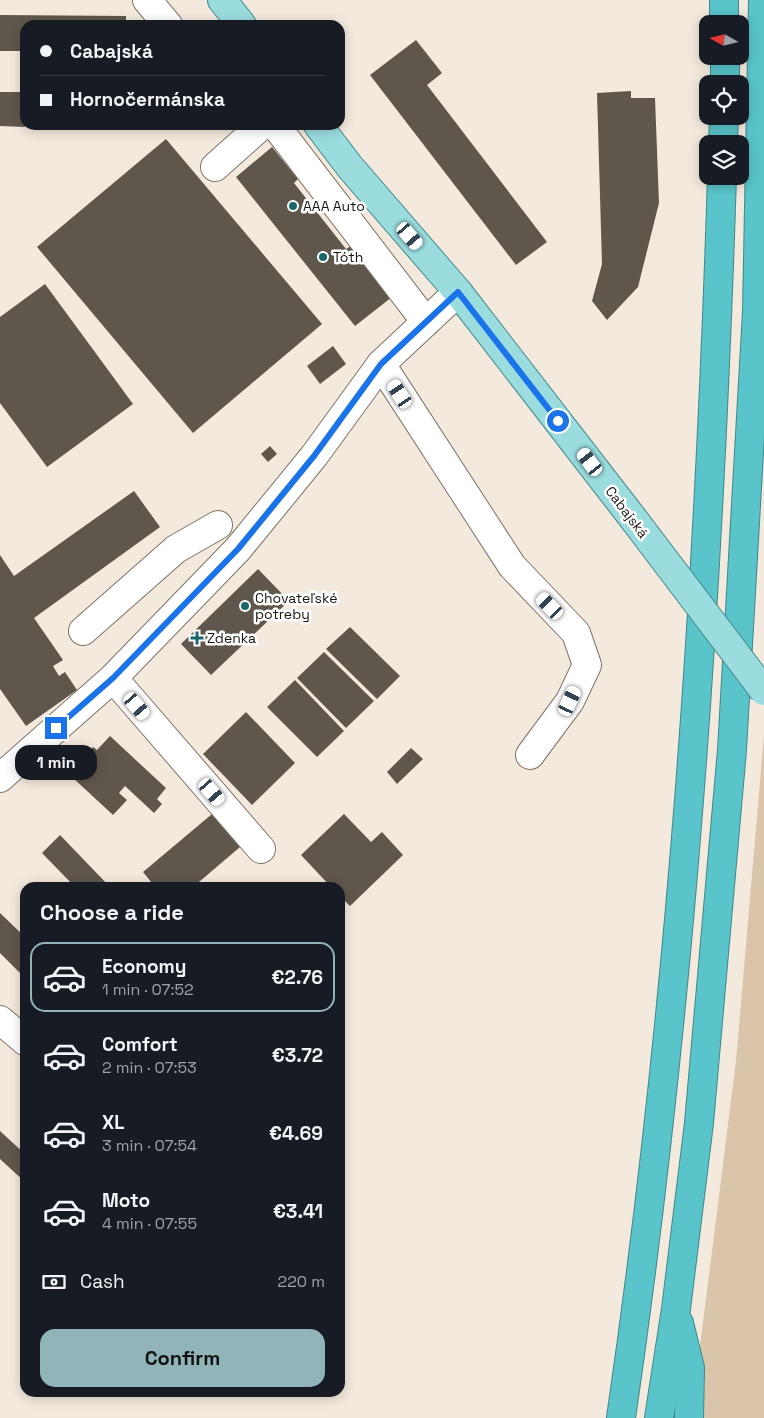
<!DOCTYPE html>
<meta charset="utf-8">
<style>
:root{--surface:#171b24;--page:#242831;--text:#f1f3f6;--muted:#9ea1a6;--line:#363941;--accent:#90b4b7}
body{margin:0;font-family:"Space Grotesk",sans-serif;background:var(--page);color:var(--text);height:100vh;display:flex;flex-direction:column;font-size:19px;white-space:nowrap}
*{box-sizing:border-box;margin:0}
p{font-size:16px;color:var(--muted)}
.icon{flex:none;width:28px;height:28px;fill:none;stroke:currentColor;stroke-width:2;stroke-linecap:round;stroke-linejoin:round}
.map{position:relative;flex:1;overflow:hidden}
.drawer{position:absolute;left:20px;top:882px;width:325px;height:515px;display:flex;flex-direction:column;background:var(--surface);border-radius:15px;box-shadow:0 2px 12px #0003}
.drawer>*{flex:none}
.hud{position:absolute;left:20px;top:20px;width:325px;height:110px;border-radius:15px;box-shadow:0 2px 12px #0003;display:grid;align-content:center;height:110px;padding:0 20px;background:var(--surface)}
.needle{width:32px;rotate:278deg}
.controls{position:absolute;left:699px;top:15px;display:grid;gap:10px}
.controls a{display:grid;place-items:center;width:50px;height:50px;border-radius:10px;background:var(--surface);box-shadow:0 2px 12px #0003;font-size:25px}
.end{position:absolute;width:22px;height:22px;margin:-11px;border:6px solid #1a73e8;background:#fff;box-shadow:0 0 0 2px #fff}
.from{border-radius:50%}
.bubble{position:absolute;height:35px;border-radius:15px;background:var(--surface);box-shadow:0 2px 12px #0003;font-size:16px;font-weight:600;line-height:35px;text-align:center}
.car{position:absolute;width:15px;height:30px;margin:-15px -8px;border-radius:6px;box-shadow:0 0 4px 1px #0007;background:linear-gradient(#fff 24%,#345 0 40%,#fff 0 76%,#345 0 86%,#fff 0)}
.hud b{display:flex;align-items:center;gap:18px;height:48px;font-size:19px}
.hud b+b{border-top:1px solid var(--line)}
.hud i{width:12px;height:12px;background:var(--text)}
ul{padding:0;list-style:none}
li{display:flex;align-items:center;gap:15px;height:70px;margin:0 10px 8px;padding:0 10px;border:2px solid transparent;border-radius:15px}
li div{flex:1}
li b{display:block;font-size:19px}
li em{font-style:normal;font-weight:600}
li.active{border-color:var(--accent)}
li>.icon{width:45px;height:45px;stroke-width:1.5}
h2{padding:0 20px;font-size:22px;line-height:60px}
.pay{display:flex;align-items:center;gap:12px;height:55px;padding:0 20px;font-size:19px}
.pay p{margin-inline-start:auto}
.action{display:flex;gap:10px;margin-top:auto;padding:10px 20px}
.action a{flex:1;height:58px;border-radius:15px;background:var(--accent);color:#111;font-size:20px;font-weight:600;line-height:58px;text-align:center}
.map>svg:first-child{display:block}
.green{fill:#dac5aa}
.building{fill:#60574c}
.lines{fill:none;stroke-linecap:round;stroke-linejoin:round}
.minor-casing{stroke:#7d7468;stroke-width:30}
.major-casing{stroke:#428789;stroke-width:30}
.highway-casing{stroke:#428789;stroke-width:30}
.minor{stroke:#fff;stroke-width:28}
.major{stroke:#9bdcdf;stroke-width:28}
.highway{stroke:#59c5ca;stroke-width:28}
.major-bridge-casing{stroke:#428789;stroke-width:30;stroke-linecap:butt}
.major-bridge{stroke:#9bdcdf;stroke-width:28}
.route{stroke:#1a73e8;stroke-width:6}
.poi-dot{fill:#19676a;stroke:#fff;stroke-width:2}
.labels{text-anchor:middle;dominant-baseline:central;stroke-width:5;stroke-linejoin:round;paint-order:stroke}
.poi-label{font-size:14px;fill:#181410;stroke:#fff;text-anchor:start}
.street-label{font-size:14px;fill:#181410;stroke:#fff}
</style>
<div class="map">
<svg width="764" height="1418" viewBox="0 0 764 1418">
<rect width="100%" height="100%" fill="#f4e9dd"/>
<path class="green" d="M764 735V1418H702L699 1354 736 1061Z"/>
<g class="building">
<path d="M0 15 126 16V25H25V51H0Z"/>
<path d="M416 40 442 73 427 85 547 242 516 265 370 75Z"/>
<path d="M631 91V98H655L659 203 638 287 607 320 592 301 602 264 597 93Z"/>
<path d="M0 92H25V127L0 126Z"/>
<path d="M166 139 322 324 193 433 37 247Z"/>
<path d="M272 147 298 179 294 183 346 249 351 246 392 297 355 326 236 177Z"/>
<path d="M45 284 133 404 47 467 0 403V317Z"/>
<path d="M333 346 346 364 320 384 307 366Z"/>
<path d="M270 446 277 454 268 462 261 454Z"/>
<path d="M134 491 160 527 34 618 63 660 53 666 59 676 65 672 77 690 26 726 0 689V555L14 576Z"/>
<path d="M258 569 289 601 211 675 181 644Z"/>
<path d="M350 627 400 676 377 699 326 649Z"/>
<path d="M324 652 374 701 346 728 297 678Z"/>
<path d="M295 680 344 731 317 757 267 707Z"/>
<path d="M246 712 295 763 252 805 203 754Z"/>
<path d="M110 736 166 788 157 799 162 804 154 813 125 786 119 793 127 800 113 815 72 777 85 764 81 760 93 747 97 750Z"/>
<path d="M411 748 423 759 397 784 387 772Z"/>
<path d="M212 814 240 847 192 888H156L143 872Z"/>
<path d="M344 814 371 842 382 832 403 855 350 906 340 896V888H332L301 855Z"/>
<path d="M60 835 111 888H76L42 853Z"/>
<path d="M0 913 25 937V978L0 953Z"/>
<path d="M0 1131 25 1154V1182L0 1159Z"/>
</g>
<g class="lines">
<defs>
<g id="minor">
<path d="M147 0 168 25"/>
<path d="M275 125 426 322"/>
<path d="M215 167 262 125"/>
<path d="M381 364 512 566 576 633 587 665 570 701 530 755"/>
<path d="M83 631 176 549 218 525"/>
<path d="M113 678 261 849"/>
<path d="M0 778 113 678 238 549 314 456 381 364 458 292"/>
<path d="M0 1020 25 1041"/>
</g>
<g id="major">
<path d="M222 0 242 25"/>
<path d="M318 125 350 167 458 292 632 517"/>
</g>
<g id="highway">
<path d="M724 0V24"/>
<path d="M725 56V84"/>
<path d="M723 144 724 116"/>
<path d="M679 1323 690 1368 689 1418"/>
<path d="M621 1418C681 1007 709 591 722 176"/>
<path d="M659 1418 676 1309 699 1123 732 750 757 312 763 0"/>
</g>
</defs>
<use href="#minor" class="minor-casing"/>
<use href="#major" class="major-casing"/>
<use href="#highway" class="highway-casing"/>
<use href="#minor" class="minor"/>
<use href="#major" class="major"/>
<use href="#highway" class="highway"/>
<defs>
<path id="major-bridge" d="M632 517 764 691"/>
</defs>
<use href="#major-bridge" class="major-bridge-casing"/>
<use href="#major-bridge" class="major-bridge"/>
</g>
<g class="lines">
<path class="route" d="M56 728 113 678 238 549 314 456 381 364 458 292 558 421"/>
</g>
<g class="poi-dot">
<circle cx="293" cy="206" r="5"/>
<circle cx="323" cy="257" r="5"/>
<circle cx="245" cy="606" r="5"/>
<path d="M194.5 630.5h5v5h5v5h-5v5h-5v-5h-5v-5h5z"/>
</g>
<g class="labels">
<g class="poi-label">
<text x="303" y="206">AAA Auto</text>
<text x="333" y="257">Tóth</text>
<text x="255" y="598">Chovateľské<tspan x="255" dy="16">potreby</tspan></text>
<text x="207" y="638">Zdenka</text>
</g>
<g class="street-label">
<text transform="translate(627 512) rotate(53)">Cabajská</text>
</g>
</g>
</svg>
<div class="controls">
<a><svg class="needle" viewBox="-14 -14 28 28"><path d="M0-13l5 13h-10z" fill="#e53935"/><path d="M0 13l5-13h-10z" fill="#9ea1a6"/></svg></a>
<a><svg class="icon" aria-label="locate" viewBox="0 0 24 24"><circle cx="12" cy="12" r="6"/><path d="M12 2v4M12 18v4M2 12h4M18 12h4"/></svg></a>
<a><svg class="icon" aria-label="layers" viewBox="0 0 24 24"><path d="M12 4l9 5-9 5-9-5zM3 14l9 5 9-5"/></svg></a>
</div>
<i class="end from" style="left:558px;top:421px"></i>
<i class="end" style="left:56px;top:728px"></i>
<div class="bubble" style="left:15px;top:745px;width:82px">1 min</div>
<i class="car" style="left:410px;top:236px;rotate:139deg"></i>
<i class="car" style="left:400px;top:394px;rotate:327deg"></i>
<i class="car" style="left:590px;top:462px;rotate:323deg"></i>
<i class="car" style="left:550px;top:606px;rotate:316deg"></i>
<i class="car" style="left:570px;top:701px;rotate:25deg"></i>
<i class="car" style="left:137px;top:706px;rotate:139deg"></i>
<i class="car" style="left:212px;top:792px;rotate:139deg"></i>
<div class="hud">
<b><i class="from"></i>Cabajská</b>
<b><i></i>Hornočermánska</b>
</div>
<section class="drawer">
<h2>Choose a ride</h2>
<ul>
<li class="active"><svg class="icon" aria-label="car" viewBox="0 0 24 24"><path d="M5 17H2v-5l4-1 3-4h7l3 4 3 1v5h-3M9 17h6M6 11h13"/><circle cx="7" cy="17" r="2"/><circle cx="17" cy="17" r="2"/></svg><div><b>Economy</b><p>1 min · 07:52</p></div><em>€2.76</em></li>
<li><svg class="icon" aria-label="car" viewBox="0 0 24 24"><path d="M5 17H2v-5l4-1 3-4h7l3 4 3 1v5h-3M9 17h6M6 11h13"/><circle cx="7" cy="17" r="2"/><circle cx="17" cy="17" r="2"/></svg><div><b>Comfort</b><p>2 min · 07:53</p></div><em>€3.72</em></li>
<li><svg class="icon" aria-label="car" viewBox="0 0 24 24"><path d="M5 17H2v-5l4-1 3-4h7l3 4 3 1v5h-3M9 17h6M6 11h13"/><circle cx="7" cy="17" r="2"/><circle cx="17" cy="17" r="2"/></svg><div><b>XL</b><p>3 min · 07:54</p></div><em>€4.69</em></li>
<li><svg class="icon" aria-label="car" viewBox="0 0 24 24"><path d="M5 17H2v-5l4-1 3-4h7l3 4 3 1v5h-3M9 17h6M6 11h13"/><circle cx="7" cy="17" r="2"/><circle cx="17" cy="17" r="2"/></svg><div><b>Moto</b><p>4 min · 07:55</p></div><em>€3.41</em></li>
</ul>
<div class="pay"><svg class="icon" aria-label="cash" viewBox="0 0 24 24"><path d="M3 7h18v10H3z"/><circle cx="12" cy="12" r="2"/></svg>Cash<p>220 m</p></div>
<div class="action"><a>Confirm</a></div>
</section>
</div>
